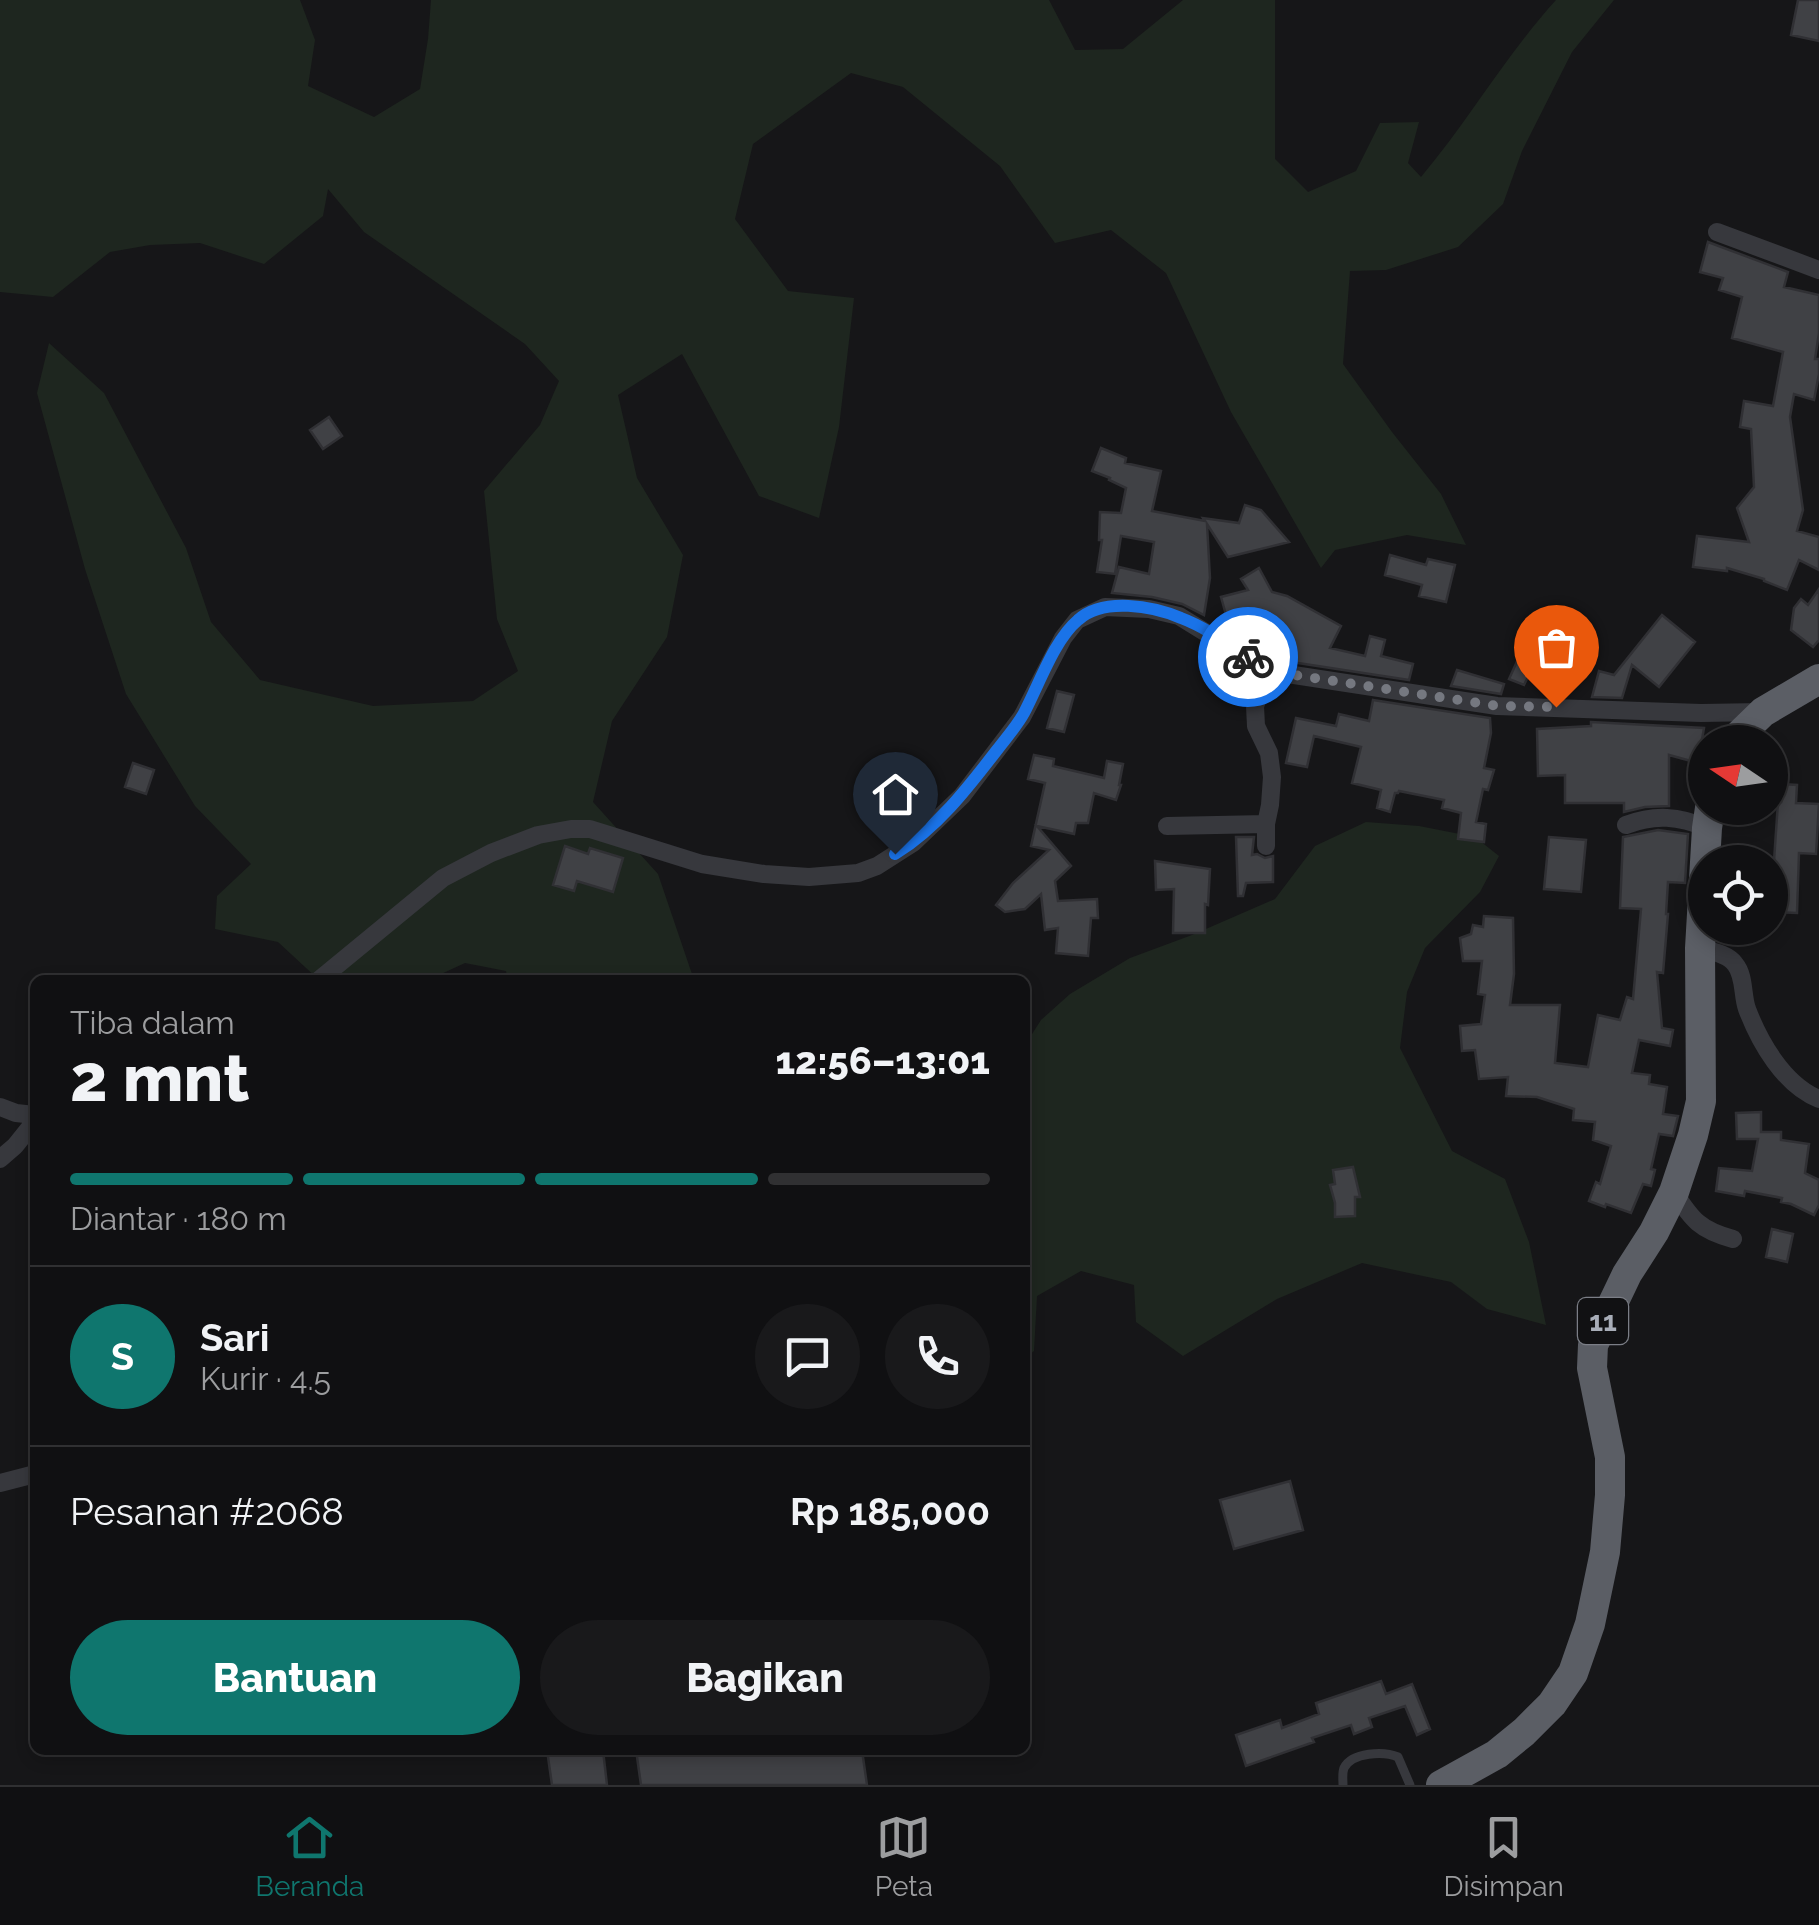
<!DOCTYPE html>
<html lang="id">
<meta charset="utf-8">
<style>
body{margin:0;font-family:Raleway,sans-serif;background:#19191b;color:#f1f3f6;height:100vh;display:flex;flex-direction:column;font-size:38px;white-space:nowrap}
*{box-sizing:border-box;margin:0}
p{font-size:32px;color:#9c9d9f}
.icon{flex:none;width:55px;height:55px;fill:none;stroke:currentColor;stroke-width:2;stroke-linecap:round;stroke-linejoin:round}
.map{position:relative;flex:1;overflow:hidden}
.panel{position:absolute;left:30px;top:975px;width:1000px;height:780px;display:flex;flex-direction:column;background:#101012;border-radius:15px;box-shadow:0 5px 15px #0003,0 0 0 2px #303032}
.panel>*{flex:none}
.needle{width:65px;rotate:283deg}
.controls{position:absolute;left:1688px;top:725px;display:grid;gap:20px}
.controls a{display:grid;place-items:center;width:100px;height:100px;border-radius:50%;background:#101012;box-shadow:0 5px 15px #0003,0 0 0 2px #303032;font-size:50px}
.pin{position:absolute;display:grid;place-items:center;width:85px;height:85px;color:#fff;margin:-102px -42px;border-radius:50% 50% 50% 0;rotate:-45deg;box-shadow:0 0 10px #0007}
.pin .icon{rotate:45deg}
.courier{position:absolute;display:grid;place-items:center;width:100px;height:100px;margin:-50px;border:8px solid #1a73e8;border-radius:50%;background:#fff;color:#222;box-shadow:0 2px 12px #0007}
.head em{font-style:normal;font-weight:800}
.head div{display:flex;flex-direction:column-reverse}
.head{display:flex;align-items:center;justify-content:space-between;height:170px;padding:0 40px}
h1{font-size:65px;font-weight:800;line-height:75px}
.bar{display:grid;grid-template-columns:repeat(4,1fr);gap:15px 10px;align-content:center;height:120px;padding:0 40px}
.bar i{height:12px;border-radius:8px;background:#303032}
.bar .active{background:#0f766e}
.bar p{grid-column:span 4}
.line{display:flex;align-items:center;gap:25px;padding:0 40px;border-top:2px solid #303032}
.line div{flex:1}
.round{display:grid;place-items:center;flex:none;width:105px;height:105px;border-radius:52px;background:#19191b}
.cta{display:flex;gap:20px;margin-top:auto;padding:20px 40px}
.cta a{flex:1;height:115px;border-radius:60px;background:#0f766e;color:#fff;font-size:40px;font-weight:800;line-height:115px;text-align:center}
.cta a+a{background:#19191b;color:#f1f3f6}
.dock{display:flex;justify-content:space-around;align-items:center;height:140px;border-top:2px solid #303032;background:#101012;font-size:28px;color:#9c9d9f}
.dock a{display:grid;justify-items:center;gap:5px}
.dock .active{color:#0f766e}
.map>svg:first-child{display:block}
.green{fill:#1e261f}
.building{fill:#404145;stroke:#303034;stroke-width:2.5}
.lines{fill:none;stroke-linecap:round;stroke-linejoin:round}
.service{stroke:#37383d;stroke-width:9}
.minor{stroke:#37383d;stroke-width:18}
.trunk{stroke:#5b5e65;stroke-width:30}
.done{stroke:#757880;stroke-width:10;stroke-dasharray:0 18}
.route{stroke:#1a73e8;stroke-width:12}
.labels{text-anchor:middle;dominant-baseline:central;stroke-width:8;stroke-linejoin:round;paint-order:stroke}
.shield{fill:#111113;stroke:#7b7e86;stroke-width:2.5}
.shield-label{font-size:28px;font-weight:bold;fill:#a8adb8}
</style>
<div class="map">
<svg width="1819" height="1785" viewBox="0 0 1819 1785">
<rect width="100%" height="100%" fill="#161618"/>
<path class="green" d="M0,0h300l15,40 -7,46 66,31 46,-28 8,-50 3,-39h618l26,50 48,-1 60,-49h92v159l33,33 48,-21 24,-48 39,-1 -11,41 13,14c48,-57 85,-122 135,-177h58l-42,52 -50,99 -19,53 -45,43 -72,23 -36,1 -7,93 49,68 49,62 25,51 -59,-10 -72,15 -14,18 -90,-156 -65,-139 -55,-43 -56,13 -55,-77 -97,-79 -52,-14 -98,71 -18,75 53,72 66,7 -15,129 -20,91 -60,-22 -77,-142 -64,41 19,83 46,77 -16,82 -55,84 -19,81 65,72 36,106h-186l-2,-9 -41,-8 -37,17h-109l-41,-38 -63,-13 2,-33 34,-32 -56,-58 -69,-112 -41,-125 -48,-176 12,-50 55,50 82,155 25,74 49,58 113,26 100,-5 45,-30 -21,-52 -13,-128 56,-66 19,-44 -34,-37 -161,-112 -36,-43 -5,27 -59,48 -64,-21 -50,2 -40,7 -57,45 -53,-5z
M1366,822l53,4 56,11 24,19 -19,36 -55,56 -18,44 -7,56 52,103 53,28 24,63 17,83 -59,-16 -36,-27 -89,-19 -85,36 -94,57 -47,-34 -2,-37 -53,-14 -44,25 -3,55 -9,7v-313l16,-25 29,-26 60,-36 62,-23 83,-36 40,-53z"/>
<path class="building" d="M1798,0h21v41l-28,-6z
M1708,242l80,30 -4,15 35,8v38l-4,26h4v15l-5,26 -20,-6 -4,23 13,93 -6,21 22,6v33l-20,-10 -12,30 -23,-9v-2l-37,-11v3l-34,-4 4,-31 52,6 -12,-34 17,-21 -3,-58 -11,-2 4,-26 29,5 10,-54 -51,-14 10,-41 -23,-7 4,-12 -23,-6z
M329,417l13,19 -19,13 -13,-19z
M1101,448l25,10 -1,5 36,8 -9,40 53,10 -2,-3 36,5 6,-18 16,5 28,32 -61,15 -21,-33 3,54 -6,37 -22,-11 -30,-7 -40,-4 7,-26 30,7 5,-32 -33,-6 -6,38 -18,-2 5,-32h-3l1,-28 21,1 5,-25 -17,-8 1,-2 -18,-7z
M1390,555l36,10 2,-6 27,6 -9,37 -27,-6 3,-11 -37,-10z
M1259,568l13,24 15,4 54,30 -11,22 35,8 5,-20 15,4 -4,16 32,8 -4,16 -137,-21 -16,-10 3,-23 -28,7 -10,-36 27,-7 -7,-11z
M1819,589v51l-6,7 -22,-17 3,-22 7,-9 7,6z
M1662,615l33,27 -36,45 -27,-22 -10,33 -30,-1 7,-26 15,4z
M1530,616l22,12 -28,57 -15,-6 15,-33 -7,-4z
M1457,670l47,14 -3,10 -50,-8z
M1057,691l17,4 -10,37 -17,-4z
M1373,700l117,18 1,15 -7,35 10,2 -6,20 -5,-1 -7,33 10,2 -2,18 -26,-3 3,-26 -19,-5 2,-8 -45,-9 -1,2h-3l-5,19 -13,-4 4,-18 -29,-7 9,-36 -47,-11 -7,31 -21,-4 10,-45 40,8 3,-12 30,7z
M1591,722l113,6 -6,35 -29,-8v51l-24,1 -21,5v-9h-59v-28l-27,1 -1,-47 54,-3z
M1034,755l20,4 -1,7 51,12 3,-17 16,3 -4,21h2l-5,15 -22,-7 -6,30h-12l-2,11 -37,-8 34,40 -16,15 3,20 39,-2 1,19h-7l-3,38 -32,-3 2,-25 -13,2 -4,-36 -16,15 -20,3 -9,-7 17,-22 36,-33 -18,-4 14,-63 -17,-4z
M133,763l21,7 -8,24 -21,-7z
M1782,784l15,1 -1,18 23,1 -3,50 -17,-1 -2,60 -27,-1v-52l4,1 4,-59h3z
M1658,830l30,4 -3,49 -17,-1 -2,32h2l-5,59 -6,-1 5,56 11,2 -3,16 -31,-6 -7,33 18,2 -1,9 18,3 -4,27 15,2 -5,20 -14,-2 -8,35 4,1 -4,16 -8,-2 -12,29 -25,-9 -1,3 -16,-6 7,-19 4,2 11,-38 -18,-6 2,-18 -22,-2 1,-11 -37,-12 -31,-1 2,-19 -29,2 -4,-29 -13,1 -2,-25 21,-2 4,-29 -7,-1 4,-33h-19l-3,-23 11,-4 2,-9 10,2 1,-11 29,2 1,56 -4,31h50l-5,58 33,4 10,-52 22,5 7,-23 6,2 8,-90 -21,-1 3,-71z
M1236,837h18l-2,18 5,-1 8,4 8,-2v26l-27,1 -3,13h-5z
M1549,837l37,3 -5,52 -37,-3z
M565,846l23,8 2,-6 33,10 -10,34 -36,-11 -3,10 -21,-6z
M1155,861l55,8 -2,36 -3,-1v29h-32l1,-44 -18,1z
M1761,1112v20h20v8l28,4 -4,29 14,7v25l-5,10 -23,-11 -10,-2 1,-4 -37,-7 -1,5 -28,-5 3,-23 33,3 6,-32h-21l-1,-26z
M1353,1167l7,30h-5v19l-20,1v-14l-5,-18 5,-1 -2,-14z
M1772,1229l21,5 -6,28 -21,-5z
M1290,1481l13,49 -69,19 -14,-49z
M1381,1681l5,13 26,-10 18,45 -13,6 -12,-29 -36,12 3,9 -18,7 -3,-9 -39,13 2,4 -68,24 -10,-31 44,-15 2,8 37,-14 -3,-11z
M547,1750h56l4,35h-55z
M636,1750h226l5,35h-226z"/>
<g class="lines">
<path class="service" d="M1343,1785c0,-5 -1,-12 1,-17 8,-16 40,-17 54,-11l12,28"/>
<path class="minor" d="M1717,232l102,38
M1626,825c29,-11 53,-9 81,3
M1167,826l99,-2
M1266,846v-22l4,-19 2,-28 -3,-24 -13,-27 -1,-20 13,-35
M1700,948c11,3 28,6 35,16 10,12 7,31 12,45 13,34 37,76 72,90
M319,980l124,-102 48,-25 47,-18 33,-6h19l112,35 62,10 45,3 49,-4 19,-7 36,-23 49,-47 60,-79 41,-79 14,-18 28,-13 44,2 30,7 89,55 229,35 204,7 62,-1
M0,1107l16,6 19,2
M0,1159l15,-13 20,-25
M1674,1192c18,28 26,38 59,47
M0,1483l35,-9"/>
<path class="trunk" d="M1732,742l31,-30 56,-33
M1441,1785l56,-31 27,-22 28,-28 21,-31 17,-49 15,-72 5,-57v-38l-18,-89 1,-23 34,-71 27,-42 20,-40 19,-57 8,-34 -1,-153 7,-120 3,-20"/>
</g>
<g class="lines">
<path class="done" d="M1248,657l20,14 230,35 58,1"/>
<path class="route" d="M895,854c42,-26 72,-65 102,-104 9,-12 20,-24 27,-37 15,-28 30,-73 54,-93 25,-23 75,-14 103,-2 24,9 46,25 67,39"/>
</g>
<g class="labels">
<rect class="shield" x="1578" y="1298" width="50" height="46" rx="8"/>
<g class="shield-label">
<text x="1603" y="1321">11</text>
</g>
</g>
</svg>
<div class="controls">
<a><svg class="needle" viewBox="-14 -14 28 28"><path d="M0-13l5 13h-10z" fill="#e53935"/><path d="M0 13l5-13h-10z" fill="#9c9d9f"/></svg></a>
<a><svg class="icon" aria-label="locate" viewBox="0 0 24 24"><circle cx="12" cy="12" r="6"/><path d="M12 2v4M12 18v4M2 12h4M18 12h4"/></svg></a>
</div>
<div class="pin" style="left:1556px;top:707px;background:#ea580c"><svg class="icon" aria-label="bag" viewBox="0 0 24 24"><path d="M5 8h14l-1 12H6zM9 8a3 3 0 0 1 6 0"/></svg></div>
<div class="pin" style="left:895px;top:854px;background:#1f2937"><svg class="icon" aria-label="home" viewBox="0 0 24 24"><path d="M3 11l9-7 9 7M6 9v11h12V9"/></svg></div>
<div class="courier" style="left:1248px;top:657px"><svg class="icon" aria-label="bike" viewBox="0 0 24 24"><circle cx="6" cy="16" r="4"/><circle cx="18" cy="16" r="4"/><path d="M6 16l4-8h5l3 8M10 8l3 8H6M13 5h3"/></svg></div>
<section class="panel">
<div class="head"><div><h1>2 mnt</h1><p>Tiba dalam</p></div><em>12:56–13:01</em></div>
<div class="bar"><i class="active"></i><i class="active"></i><i class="active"></i><i></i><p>Diantar · 180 m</p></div>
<div class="line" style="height:180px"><b class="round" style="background:#0f766e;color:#fff">S</b><div><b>Sari</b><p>Kurir · 4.5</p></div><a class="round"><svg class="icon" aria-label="chat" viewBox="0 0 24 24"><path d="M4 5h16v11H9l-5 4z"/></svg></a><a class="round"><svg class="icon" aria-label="phone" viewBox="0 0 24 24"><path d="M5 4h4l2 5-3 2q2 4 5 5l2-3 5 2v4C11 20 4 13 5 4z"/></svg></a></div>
<div class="line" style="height:130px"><div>Pesanan #2068</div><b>Rp 185,000</b></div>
<div class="cta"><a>Bantuan</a><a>Bagikan</a></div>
</section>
</div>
<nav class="dock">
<a class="active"><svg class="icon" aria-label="home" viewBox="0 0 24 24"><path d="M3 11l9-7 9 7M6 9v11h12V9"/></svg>Beranda</a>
<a><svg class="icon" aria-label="map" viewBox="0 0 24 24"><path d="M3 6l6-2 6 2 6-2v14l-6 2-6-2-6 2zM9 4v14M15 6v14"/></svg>Peta</a>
<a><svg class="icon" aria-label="saved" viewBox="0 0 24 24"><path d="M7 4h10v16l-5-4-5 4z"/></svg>Disimpan</a>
</nav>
